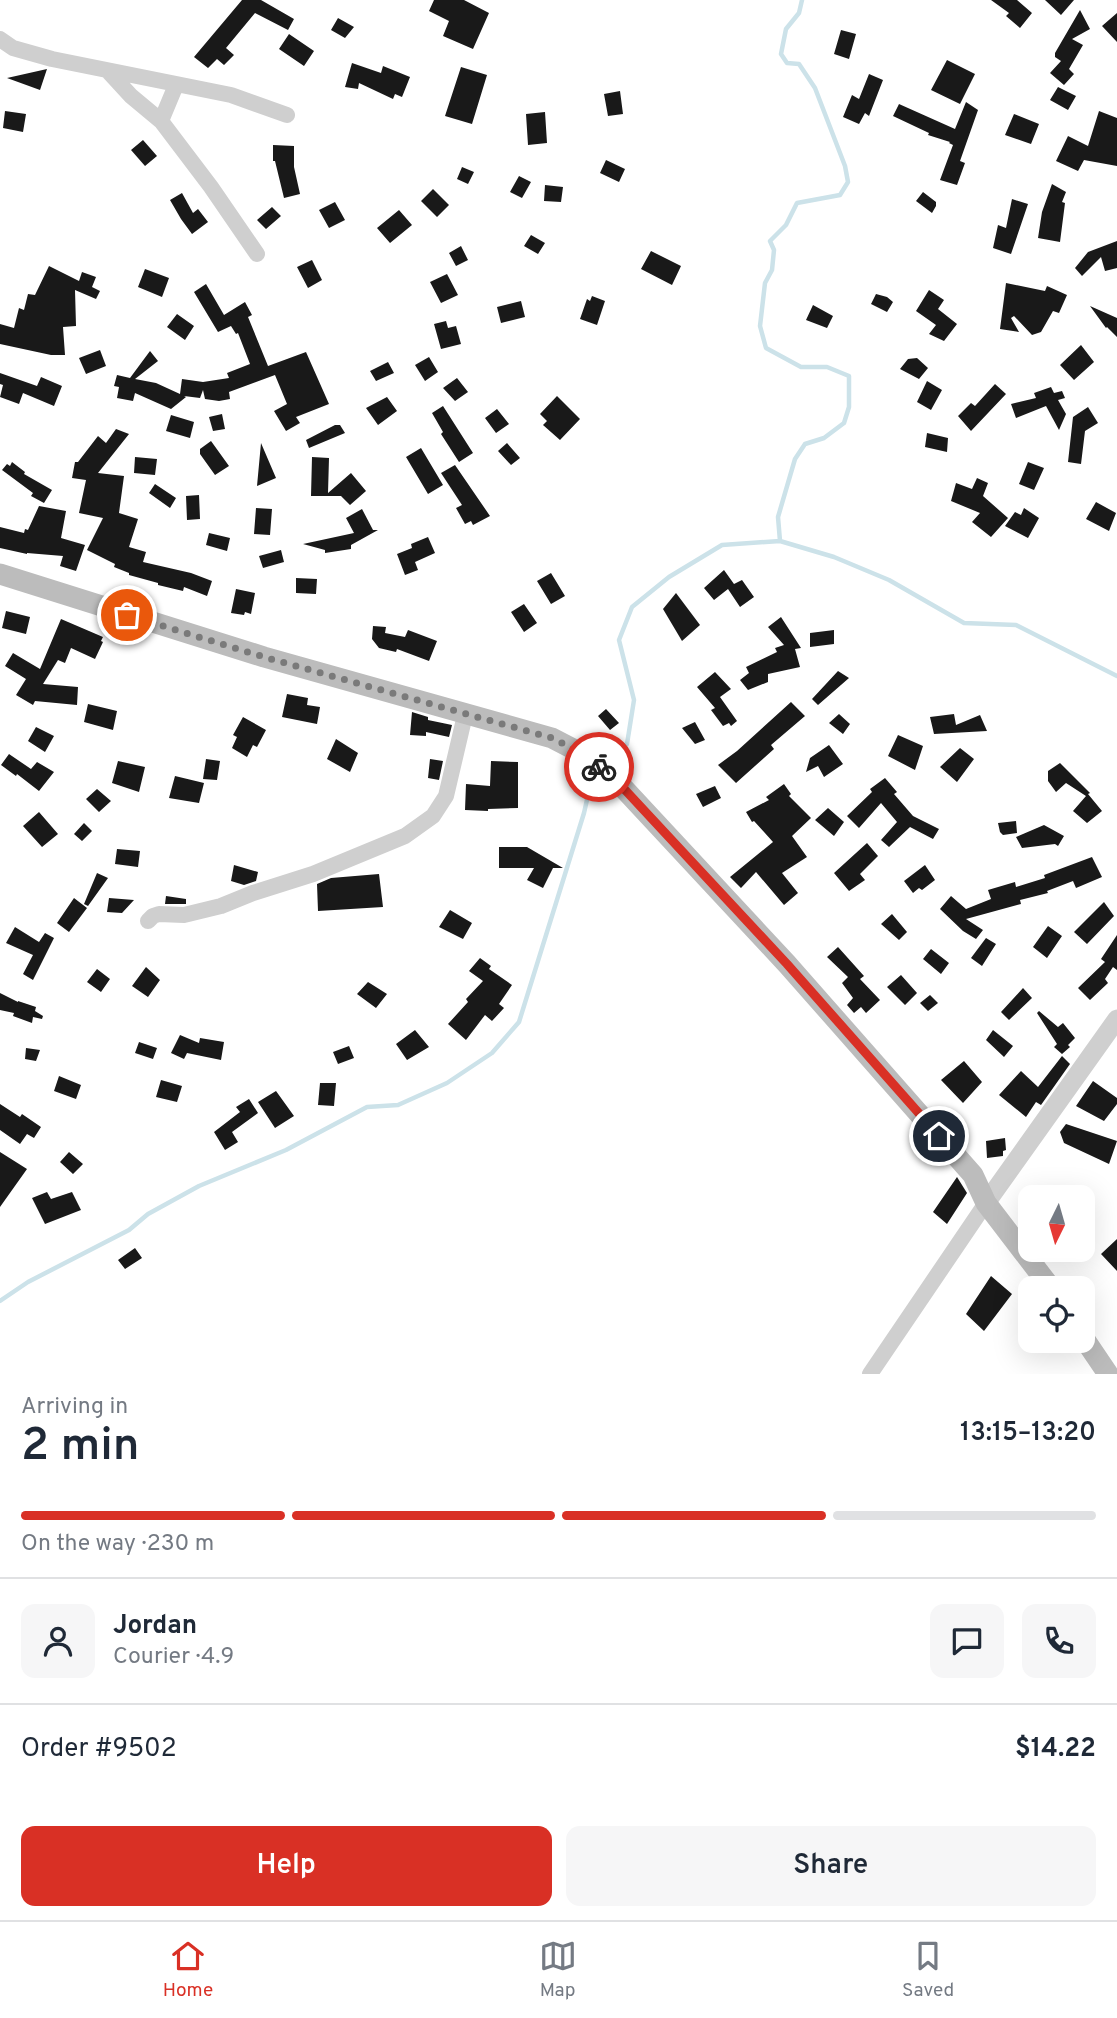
<!DOCTYPE html>
<meta charset="utf-8">
<style>
body{margin:0;font-family:Overpass,sans-serif;background:#f6f6f7;color:#1f2937;height:100vh;display:flex;flex-direction:column;font-size:26px;white-space:nowrap}
*{box-sizing:border-box;margin:0}
p{font-size:23px;color:#747a83}
.icon{flex:none;width:38px;height:38px;fill:none;stroke:currentColor;stroke-width:2;stroke-linecap:round;stroke-linejoin:round}
.map{position:relative;height:1374px;overflow:hidden}
.side{display:flex;flex-direction:column;background:#fff;flex:1}
.side>*{flex:none}
.needle{width:46px;rotate:185deg}
.tools{position:absolute;left:1018px;top:1185px;display:grid;gap:14px}
.tools a{display:grid;place-items:center;width:77px;height:77px;border-radius:14px;background:#fff;box-shadow:0 7px 28px #0002;font-size:35px}
.pin{position:absolute;display:grid;place-items:center;width:60px;height:60px;color:#fff;margin:-30px;border:4px solid #fff;border-radius:50%;box-shadow:0 2px 7px #0007}
.courier{position:absolute;display:grid;place-items:center;width:70px;height:70px;margin:-35px;border:5px solid #d93025;border-radius:50%;background:#fff;color:#222;box-shadow:0 2px 9px #0007}
.overview em{font-style:normal;font-weight:600}
.overview div{display:flex;flex-direction:column-reverse}
.overview{display:flex;align-items:center;justify-content:space-between;height:119px;padding:0 21px}
h1{font-size:46px;font-weight:600;line-height:52px}
.bar{display:grid;grid-template-columns:repeat(4,1fr);gap:10px 7px;align-content:center;height:84px;padding:0 21px}
.bar i{height:9px;border-radius:5px;background:#e0e1e3}
.bar .current{background:#d93025}
.bar p{grid-column:span 4}
.line{display:flex;align-items:center;gap:18px;padding:0 21px;border-top:2px solid #e0e1e3}
.line div{flex:1}
.round{display:grid;place-items:center;flex:none;width:74px;height:74px;border-radius:14px;background:#f6f6f7}
.action{display:flex;gap:14px;margin-top:auto;padding:14px 21px}
.action a{flex:1;height:80px;border-radius:14px;background:#d93025;color:#fff;font-size:28px;font-weight:600;line-height:80px;text-align:center}
.action a+a{background:#f6f6f7;color:#1f2937}
.dock{display:flex;justify-content:space-around;align-items:center;height:98px;border-top:2px solid #e0e1e3;background:#fff;font-size:19px;color:#747a83}
.dock a{display:grid;justify-items:center;gap:4px}
.dock .current{color:#d93025}
.map>svg:first-child{display:block}
.lines{fill:none;stroke-linecap:round;stroke-linejoin:round}
.stream{stroke:#cce2e9;stroke-width:4.5}
.building{fill:#191919}
.minor{stroke:#cfcfcf;stroke-width:16}
.tertiary{stroke:#cfcfcf;stroke-width:19}
.secondary{stroke:#bcbcbc;stroke-width:21}
.done{stroke:#7a7a7a;stroke-width:7;stroke-dasharray:0 12.6}
.route{stroke:#d93025;stroke-width:9}
</style>
<div class="map">
<svg width="1117" height="1374" viewBox="0 0 1117 1374">
<rect width="100%" height="100%" fill="#fff"/>
<g class="lines">
<path class="stream" d="M802,0l-3,13 -13,16 -5,25 6,9 12,1 16,24 30,78 3,16 -8,13 -43,8 -11,22 -16,16 4,9 -2,20 -7,13 -5,43 6,22 35,19h26l22,9v31l-5,16 -20,15 -19,6 -10,15 -17,58 2,24 54,16 55,23 75,43 52,2 101,51
M603,758l24,-14 7,-44 -15,-60 13,-33 37,-30 53,-32 58,-4
M0,1301l28,-19 101,-52 19,-16 51,-28 87,-36 81,-43 31,-2 49,-22 45,-30 27,-31 65,-209 9,-40"/>
</g>
<path class="building" d="M242,0h19l33,19 -6,11 -33,-17 -29,35 8,7 -10,10 -7,-6 -9,9 -14,-11z
M434,0h30l25,13 -16,36 -30,-13 6,-15 -20,-10z
M991,0h26l15,13 -12,15 -14,-12 3,-3z
M1045,0h29l-13,15z
M1080,10l10,19 -18,10 11,6 -14,24 5,5 -10,11 -14,-12 11,-12 -6,-4v-4z
M1117,13v29l-15,-16z
M338,18l16,9 -9,11 -14,-8z
M841,30l15,4 -7,25 -15,-5z
M289,34l25,17 -10,15 -25,-17z
M947,60l28,14 -15,30 -29,-14z
M352,63l29,10 2,-7 27,11 -8,20 -7,-3 -2,5 -34,-16 -1,6 -13,-2z
M461,67l26,8 -15,49 -27,-8z
M47,69l-7,21 -33,-12z
M869,74l14,6 -14,36 -4,-3 -6,11 -16,-7 9,-22 7,4z
M1058,87l18,9 -8,14 -18,-10z
M620,91l3,23 -15,2 -4,-22z
M966,102l12,8 -18,51 5,2 -8,22 -17,-5 13,-35 -4,-2 1,-1 -22,-7 1,-2 -36,-17 6,-12 56,25z
M5,111l21,3 -3,18 -20,-4z
M1099,111l18,7v48l-33,-6 -6,11 -22,-10 12,-25 20,10z
M545,112l2,31 -19,2 -2,-31z
M1014,114l25,10 -8,20 -26,-9z
M143,140l14,16 -12,10 -14,-16z
M273,145l21,1v21l6,27 -16,4 -9,-37h-2z
M606,160l19,9 -6,13 -19,-9z
M462,167l12,5 -6,12 -11,-5z
M519,176l12,6 -9,16 -12,-6z
M1052,184l14,8 -4,10 3,1 -5,39 -22,-4 4,-26z
M545,185l18,2 -2,15 -17,-1z
M433,189l16,16 -12,12 -16,-16z
M923,192l13,10v4l-4,7 -16,-12z
M182,193l11,20 5,-4 10,13 -16,12 -11,-15 -11,-19z
M1012,199l16,5 -17,50 -18,-6 5,-23 8,3z
M335,202l10,18 -16,8 -10,-18z
M272,207l9,9 -15,13 -9,-9z
M399,210l13,15 -22,18 -13,-15z
M531,235l14,8 -7,11 -14,-8z
M1117,241v27l-12,3 -4,-14 -19,19 -7,-8 13,-16z
M461,246l7,14 -12,6 -7,-13z
M651,251l30,15 -9,19 -31,-16z
M312,260l10,20 -14,8 -11,-21z
M49,266l30,15 3,-9 14,5 -4,10 8,4 -4,8 -21,-9 1,36 -13,1 2,28h-14l-51,-11v-20l14,4 5,-20 5,2 4,-16 7,1z
M145,269l24,9 -7,19 -24,-10z
M447,274l11,21 -17,8 -11,-21z
M1006,283l39,8 2,-5 20,9 -8,18 -6,-2 -12,21 -9,3 -18,-19 -3,2 8,14 -19,-3z
M206,284l18,31 21,-13 7,13 -4,2 20,49 38,-14 23,52 -33,13 4,6 -14,8 -12,-20 13,-7 -12,-29 -46,17 1,7 -11,2 -14,-2 -2,-9 -3,8 -16,-2 2,1 -15,12 -36,-16 -2,8 -16,-3 2,-11 -5,-1 3,-11 13,3 20,-27 8,10 -23,18 21,4 24,11 2,-15 21,3 26,-4 -2,-5 23,-9 -12,-31 -2,1 -5,-8 -13,6 -24,-40z
M929,290l15,10 -6,9 19,15 -13,17 -15,-7 7,-9 -20,-14z
M876,294l11,3 6,5 -6,10 -16,-8z
M592,296l13,5 -8,24 -17,-6 7,-20 3,2z
M521,301l4,16 -24,6 -4,-16z
M813,305l20,11 -6,12 -21,-8z
M1090,306l27,12v19l-10,-10 -1,1z
M177,314l17,12 -9,14 -18,-13z
M446,321l2,7 8,-2 5,18 -20,5 -7,-25z
M1081,345l13,17 -20,18 -14,-15z
M100,350l6,16 -20,8 -7,-16z
M429,357l9,15 -13,9 -10,-16z
M917,358l11,10 -9,11 -19,-10 8,-10z
M388,362l6,11 -18,8 -6,-10z
M0,373l37,13 4,-9 21,9 -8,20 -31,-13 -4,11 -19,-7 3,-12 -3,-1z
M457,378l11,14 -13,9 -12,-13z
M927,381l15,9 -11,20 -14,-8z
M995,384l11,10 -35,37 -13,-15 13,-13 4,3z
M1051,387l3,6 8,-2 3,7 -7,2 8,14 -7,16 -13,-24 -30,12 -5,-14 25,-6 -2,-5z
M557,396l23,23 -20,21 -17,-15 4,-4 -7,-7z
M387,397l10,14 -19,14 -12,-17z
M443,406l30,47 -14,9 -18,-28 2,-2 -11,-19z
M1088,407l10,16 -13,8 -4,33 -13,-2 5,-45z
M497,409l12,15 -13,9 -11,-15z
M222,414l3,15 -12,2 -4,-14z
M171,415l23,7 -4,16 -24,-7z
M335,425h5l5,8 -36,15 -3,-8z
M116,429l13,5 -31,39 26,3 -5,37 19,6 -9,28 17,5 -3,10 48,11 21,8 -5,15 -23,-9 -1,4 -25,-6v-2l-29,-8v-2l-15,-6 1,-3 -28,-14 16,-32 -24,-5 7,-33 -14,-2 3,-16h3l20,-26 8,7z
M927,433l21,5 -1,14 -22,-5z
M211,441l18,25 -14,9 -15,-21v-5z
M261,443l15,35 -19,8z
M507,443l13,15 -9,7 -13,-14z
M421,448l22,37 -15,9 -22,-37z
M135,457l22,2 -2,16 -21,-2z
M312,457l17,1 -1,35 23,-20 15,18 -16,14 -9,-9h-30z
M12,462l13,10 -1,2 28,16 -8,13 -13,-7 2,-3 -31,-23 5,-6 3,2z
M1028,462l16,6 -10,22 -15,-6z
M455,465l35,51 -17,9 -2,-4 -6,3 -9,-16 6,-3 -21,-32z
M977,478l11,5 -5,13 25,22 -17,19 -19,-15 8,-9 -29,-12 5,-18 16,6z
M155,484l21,14 -6,10 -21,-15z
M199,495l1,24 -13,1 -1,-24z
M1096,502l20,11 -7,18 -23,-12z
M39,506l27,5 -5,27 24,7 -9,26 -16,-5 3,-10 -36,-3v1l-27,-6v-21l24,6 1,-4 3,1z
M256,508l16,1 -2,26 -16,-1z
M1024,508l15,10 -11,20 -23,-12 10,-14 6,3z
M362,509l11,21h5l-27,15v4l-26,4v-3l-22,-6 51,-11 -8,-15z
M209,533l21,5 -3,13 -21,-6z
M428,537l7,16 -20,9 3,8 -13,5 -8,-21 15,-6 -1,-4z
M281,550l3,12 -21,6 -4,-12z
M724,570l10,14 8,-4 12,17 -14,10 -12,-18 -14,11 -10,-12z
M551,573l14,23 -14,8 -14,-23z
M296,578l21,1 -1,15 -20,-1z
M236,589l19,4 -4,21 -6,-2 -1,3 -13,-2z
M676,593l24,32 -18,16 -19,-32z
M524,604l13,19 -13,9 -13,-20z
M6,611l24,6 -4,17 -24,-6z
M781,617l20,31 -6,1 5,18 -32,7v8l-20,8 -8,-10 9,-7 -3,-6 31,-15 -2,-4 9,-3 -16,-18z
M61,619l42,18 -2,4 2,1 -8,17 -24,-11 -6,15 -7,-3 -15,24 35,3 -1,18 -42,-4 -2,4 -17,-10 10,-16 -21,-13 8,-13 27,16z
M373,626l13,1 -1,6 20,4 3,-7 29,11 -8,20 -32,-12 -1,3 -17,-4 -7,-9z
M834,630v14l-24,3v-14z
M838,671l11,7 -31,27 -6,-6z
M715,672l16,17 -11,8 17,24 -6,5 -2,-3 -6,3 -12,-16 4,-2 -18,-21z
M287,694l21,4 -1,7 13,2 -3,17 -35,-7z
M791,702l14,14 -34,29 3,4 -38,34 -18,-18 19,-14z
M88,704l29,7 -4,19 -29,-8z
M606,709l13,14 -9,7 -12,-14z
M412,712l16,5v3l24,5 -3,12 -23,-5v4l-16,-1z
M839,714l11,10 -7,10 -14,-11z
M954,714l2,11 24,-10 7,16 -53,3 -4,-17z
M243,717l23,13 -9,17 -4,-2 -6,12 -15,-9 5,-11 -4,-2z
M695,722l10,18 -10,4 -13,-16z
M36,727l18,9 -9,16 -17,-11z
M898,735l25,11 -8,24 -27,-14z
M336,739l22,14 -8,19 -23,-13z
M829,745l14,19 -19,13 -6,-11 -12,6 4,-14z
M960,748l14,11 -17,23 -17,-15z
M9,754l22,15 6,-7 17,10 -15,19 -22,-17 -1,2 -15,-11z
M206,759l14,2 -3,19 -14,-1z
M430,759l13,2 -4,19 -11,-2z
M118,761l27,6 -6,25 -27,-9z
M491,761l27,1v46l-30,1v2l-23,-1 1,-26 24,2z
M1060,763l30,30 -2,1 14,17 -15,12 -14,-12 13,-15 -20,-13 -10,9 -8,-11v-10z
M175,776l29,7 -5,20 -30,-5z
M885,778l12,14 -3,2 19,22 26,13 -6,10 -23,-12 -21,20 -8,-7 16,-18 -16,-19 -22,25 -12,-12 25,-24 -2,-3z
M784,784l7,10 -2,2 22,22 -19,18 15,21 -25,16 16,20 -14,12 -28,-33 -15,16 -11,-11 43,-35 -19,-21 -2,1 -6,-10 23,-12 -3,-3z
M715,786l6,12 -18,9 -7,-13z
M97,789l14,12 -12,11 -13,-13z
M828,808l16,14 -10,14 -19,-16z
M39,812l19,22 -16,13 -19,-21z
M1016,821l1,12 -14,2 -3,-3 -2,-9z
M84,823l8,8 -10,10 -8,-7z
M1044,825l20,11 -6,10 -3,-2 -33,4 -6,-11z
M867,843l11,13 -18,18 5,6 -16,11 -15,-18z
M499,847h28l36,21h-10l-10,20 -16,-8 7,-12h-35z
M117,849l23,2 -2,16 -23,-3z
M1092,857l10,20 -26,11 -3,-7 -26,10 1,2 -28,7 1,4 -55,15 17,11 -7,9 -13,-8 -23,-22 11,-13 15,13 25,-10 -3,-9 27,-8 1,5 29,-9 -1,-3z
M234,865l24,7 -2,9 -12,4 -13,-4z
M925,865l10,15 -13,10 -3,-2 -6,5 -9,-12z
M97,873l11,5 -20,28 -4,-2z
M379,874l4,33 -65,4 -1,-27 14,-6z
M166,896l20,3v5h-21z
M74,898l13,10 -18,24 -12,-9z
M109,898l25,2 -12,13 -15,-1z
M1104,902l10,14 -27,28 -13,-12z
M450,910l22,13 -9,16 -24,-12z
M892,914l15,18 -8,8 -18,-16z
M1048,926l14,10 -15,22 -14,-11z
M15,927l24,15 6,-9 9,5 -21,42 -10,-6 10,-19 -27,-12z
M1117,935v35l-4,-3 -8,12 3,4 -18,17 -12,-12 27,-26 -4,-3z
M986,938l10,6 -14,22 -11,-8z
M838,947l26,29 -4,3 20,21 -14,13 -5,-6 -7,6 -7,-8 6,-7 -11,-15 6,-6 -21,-20z
M931,949l18,14 -8,11 -18,-15z
M480,958l11,8 -2,3 23,16 -13,19 5,4 -12,13 -7,-6 -19,25 -18,-16 20,-22 -2,-3 17,-18 -14,-10z
M146,967l14,13 -12,17 -16,-11z
M97,969l13,10 -9,13 -14,-10z
M901,975l16,18 -12,12 -18,-18z
M368,982l19,12 -11,14 -19,-14z
M1023,988l9,10 -23,22 -8,-8z
M0,993l18,9v-1l18,6 -1,4 8,5 -1,3 -9,-2 -1,6 -19,-7 1,-3 -14,-3z
M930,995l8,8 -10,8 -8,-8z
M1039,1011l19,16 5,-4 12,15 -7,7 2,2 -8,7 -8,-7 3,-3 -20,-31z
M415,1030l14,17 -22,13 -11,-16z
M993,1030l20,16 -9,11 -18,-17z
M180,1035l19,8 1,-5 24,4 -3,18 -34,-7 -3,6 -13,-6z
M139,1042l18,6 -4,11 -18,-6z
M349,1046l5,12 -16,6 -5,-12z
M26,1048l14,2 -4,11 -11,-2z
M1062,1056l8,8 -29,41 -5,-3 -10,15 -27,-22 22,-24 17,16z
M964,1061l18,21 -19,21 -22,-23z
M59,1076l22,9 -5,14 -22,-8z
M161,1080l21,6 -5,16 -21,-5z
M1093,1081l24,17v6l-13,17 -28,-15z
M320,1083h16l-2,23 -16,-1z
M276,1091l18,25 -19,12 -17,-26z
M249,1099l9,14 -26,19 6,10 -13,8 -11,-18 26,-20 -4,-5z
M0,1104l20,13 2,-3 19,13 -7,11 -7,-4 -7,10 -20,-14z
M1066,1124l51,17 -8,23 -45,-21 -4,-11z
M1005,1138l1,12 -3,1v5l-16,2 -1,-17z
M0,1152l27,17 -27,38z
M69,1152l14,12 -10,10 -13,-12z
M957,1177l10,16 -20,31 -14,-12z
M47,1192l4,7 21,-7 9,18 -36,14 -13,-26z
M1117,1239v32l-16,-17z
M135,1248l7,10 -17,11 -7,-9z
M991,1276l21,18 -28,37 -18,-17z"/>
<g class="lines">
<path class="minor" d="M0,39l13,9 39,11 179,36 56,20
M108,71l23,25 30,25 50,66 46,67
M161,121l15,-36
M148,921l5,-5 6,-2 25,1 37,-9 32,-13 60,-19 92,-38 28,-20 13,-20 19,-81
M870,1374l116,-171"/>
<path class="tertiary" d="M986,1203l131,-184"/>
<path class="secondary" d="M0,574l264,83 288,81 27,14 35,26 173,186 186,211 13,28 65,85
M1083,1337l25,37"/>
</g>
<g class="lines">
<path class="done" d="M127,615l137,42 288,81 27,14 20,15"/>
<path class="route" d="M599,767l15,11 173,186 152,172"/>
</g>
</svg>
<div class="tools">
<a><svg class="needle" viewBox="-14 -14 28 28"><path d="M0-13l5 13h-10z" fill="#e53935"/><path d="M0 13l5-13h-10z" fill="#747a83"/></svg></a>
<a><svg class="icon" aria-label="locate" viewBox="0 0 24 24"><circle cx="12" cy="12" r="6"/><path d="M12 2v4M12 18v4M2 12h4M18 12h4"/></svg></a>
</div>
<div class="pin" style="left:127px;top:615px;background:#ea580c"><svg class="icon" aria-label="bag" viewBox="0 0 24 24"><path d="M5 8h14l-1 12H6zM9 8a3 3 0 0 1 6 0"/></svg></div>
<div class="pin" style="left:939px;top:1136px;background:#1f2937"><svg class="icon" aria-label="home" viewBox="0 0 24 24"><path d="M3 11l9-7 9 7M6 9v11h12V9"/></svg></div>
<div class="courier" style="left:599px;top:767px"><svg class="icon" aria-label="bike" viewBox="0 0 24 24"><circle cx="6" cy="16" r="4"/><circle cx="18" cy="16" r="4"/><path d="M6 16l4-8h5l3 8M10 8l3 8H6M13 5h3"/></svg></div>
</div>
<section class="side">
<div class="overview"><div><h1>2 min</h1><p>Arriving in</p></div><em>13:15–13:20</em></div>
<div class="bar"><i class="current"></i><i class="current"></i><i class="current"></i><i></i><p>On the way · 230 m</p></div>
<div class="line" style="height:126px"><a class="round"><svg class="icon" aria-label="person" viewBox="0 0 24 24"><circle cx="12" cy="8" r="4"/><path d="M4 21q1-7 8-7t8 7"/></svg></a><div><b>Jordan</b><p>Courier · 4.9</p></div><a class="round"><svg class="icon" aria-label="chat" viewBox="0 0 24 24"><path d="M4 5h16v11H9l-5 4z"/></svg></a><a class="round"><svg class="icon" aria-label="phone" viewBox="0 0 24 24"><path d="M5 4h4l2 5-3 2q2 4 5 5l2-3 5 2v4C11 20 4 13 5 4z"/></svg></a></div>
<div class="line" style="height:91px"><div>Order #9502</div><b>$14.22</b></div>
<div class="action"><a>Help</a><a>Share</a></div>
</section>
<nav class="dock">
<a class="current"><svg class="icon" aria-label="home" viewBox="0 0 24 24"><path d="M3 11l9-7 9 7M6 9v11h12V9"/></svg>Home</a>
<a><svg class="icon" aria-label="map" viewBox="0 0 24 24"><path d="M3 6l6-2 6 2 6-2v14l-6 2-6-2-6 2zM9 4v14M15 6v14"/></svg>Map</a>
<a><svg class="icon" aria-label="saved" viewBox="0 0 24 24"><path d="M7 4h10v16l-5-4-5 4z"/></svg>Saved</a>
</nav>
